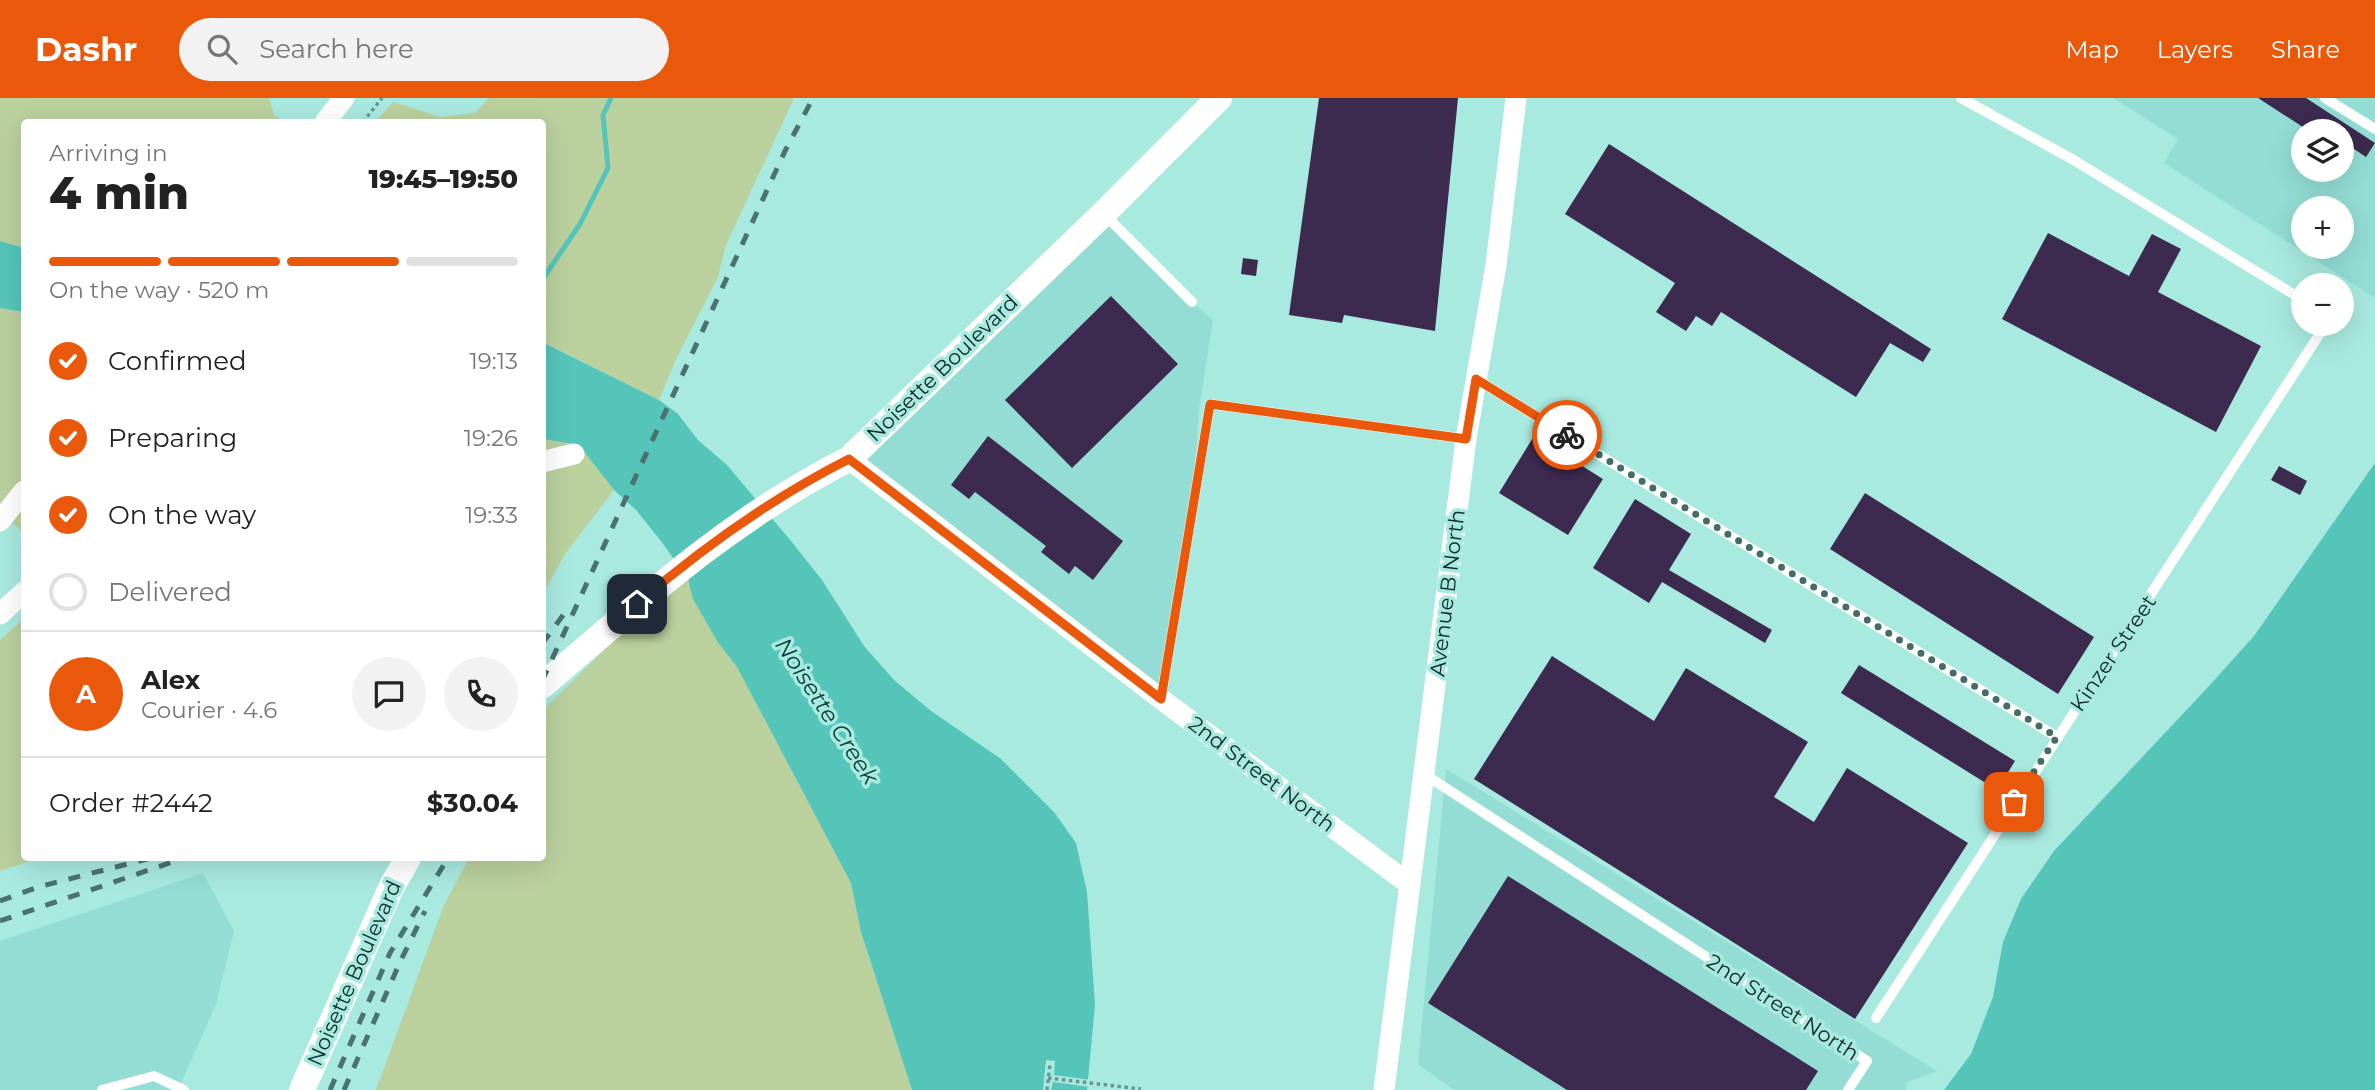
<!DOCTYPE html>
<meta charset="utf-8">
<style>
body{margin:0;font-family:Montserrat,sans-serif;background:#f2f2f2;color:#222;height:100vh;display:flex;flex-direction:column;font-size:26px;white-space:nowrap}
*{box-sizing:border-box;margin:0}
p{font-size:23px;color:#767676}
.icon{flex:none;width:38px;height:38px;fill:none;stroke:currentColor;stroke-width:2;stroke-linecap:round;stroke-linejoin:round}
.map{position:relative;flex:1;overflow:hidden}
.panel{position:absolute;left:21px;top:21px;width:525px;height:742px;display:flex;flex-direction:column;background:#fff;border-radius:7px;box-shadow:0 7px 28px #0002}
.panel>*{flex:none}
.tools{position:absolute;left:2291px;top:21px;display:grid;gap:14px}
.tools a{display:grid;place-items:center;width:63px;height:63px;border-radius:50%;background:#fff;box-shadow:0 7px 28px #0002;font-size:35px}
.pin{position:absolute;display:grid;place-items:center;width:60px;height:60px;color:#fff;margin:-30px;border-radius:14px;box-shadow:0 4px 10px #0006}
.courier{position:absolute;display:grid;place-items:center;width:70px;height:70px;margin:-35px;border:5px solid #ea580c;border-radius:50%;background:#fff;color:#222;box-shadow:0 2px 9px #0007}
.headline em{font-style:normal;font-weight:800}
.headline div{display:flex;flex-direction:column-reverse}
.headline{display:flex;align-items:center;justify-content:space-between;height:119px;padding:0 28px}
h1{font-size:46px;font-weight:800;line-height:52px}
.bar{display:grid;grid-template-columns:repeat(4,1fr);gap:10px 7px;align-content:center;height:84px;padding:0 28px}
.bar i{height:9px;border-radius:5px;background:#e0e0e0}
.bar .selected{background:#ea580c}
.bar p{grid-column:span 4}
.line{display:flex;align-items:center;gap:18px;padding:0 28px;border-top:2px solid #e0e0e0}
.line div{flex:1}
.round{display:grid;place-items:center;flex:none;width:74px;height:74px;border-radius:37px;background:#f2f2f2}
ol{padding:0 28px;list-style:none}
li{display:flex;align-items:center;gap:21px;height:77px}
li p{margin-inline-start:auto}
li .icon{padding:7px;border-radius:50%;background:#ea580c;color:#fff;stroke-width:4}
li:last-child{color:#767676}
li i{width:38px;height:38px;border:4px solid #e0e0e0;border-radius:50%}
header{display:flex;align-items:center;gap:42px;box-sizing:border-box;height:98px;padding:0 35px;background:#ea580c;color:#fff}
header strong{font-size:33px}
nav{display:flex;gap:38px;margin-inline-start:auto;font-size:24px}
.search{width:490px;height:63px;background:#f2f2f2;display:flex;align-items:center;gap:18px;box-sizing:border-box;padding:0 24px;border-radius:38px;color:#767676;font-size:26px}
.map>svg:first-child{display:block}
.built{fill:#93ddd4;fill-rule:evenodd}
.green{fill:#bad09d}
.water{fill:#55c5b9}
.pier{fill:#a8e9e0}
.lines{fill:none;stroke-linecap:round;stroke-linejoin:round}
.stream{stroke:#55c5b9;stroke-width:5}
.building{fill:#3d2a4f}
.path{stroke:#669690;stroke-width:3.5;stroke-dasharray:3.5 3.5;stroke-linecap:butt}
.service{stroke:#fff;stroke-width:10}
.minor{stroke:#fff;stroke-width:21}
.tertiary{stroke:#fff;stroke-width:26}
.rail{stroke:#4a726e;stroke-width:5;stroke-dasharray:12 12;stroke-linecap:butt}
.done{stroke:#456c68;stroke-width:7;stroke-dasharray:0 12.6}
.route{stroke:#ea580c;stroke-width:9}
.labels{text-anchor:middle;dominant-baseline:central;stroke-width:7;stroke-linejoin:round;paint-order:stroke}
.street-label{font-size:21px;fill:#0f2927;stroke:#a8e9e0}
.water-label{font-size:23px;font-style:italic;fill:#073d38;stroke:#a8e9e0}
</style>
<header>
<strong>Dashr</strong>
<div class="search"><svg class="icon" aria-label="search" viewBox="0 0 24 24"><circle cx="10" cy="10" r="6"/><path d="M15 15l6 6"/></svg>Search here</div>
<nav><a>Map</a><a>Layers</a><a>Share</a></nav>
</header>
<div class="map">
<svg width="2375" height="992" viewBox="0 0 2375 992">
<rect width="100%" height="100%" fill="#a8e9e0"/>
<path class="built" d="M2113,0h262v200l-211,-135 14,-24zM2303,33h39v39h-39zM2303,110h39v39h-39z
M1104,115l88,89 21,18 -14,90 -9,126 -29,163 -312,-240z
M1446,671l491,302 -30,11 -1,8h-452l-36,-26z
M203,775l31,58 -18,73 -38,86h-178v-149z"/>
<path class="green" d="M0,0h269l5,17 11,7h-261v126l-24,-7z
M489,0h305l-68,147 -8,32 -41,80 -18,43 -116,-58 -1,-220h-167l18,-20 48,15 34,-4z
M0,210l24,4v222l-24,-24z
M543,341l36,6 35,45 -49,64 -22,40z
M688,481c9,33 28,61 49,88l114,216 10,49 51,158h-536l68,-185 25,-47h73v-142l5,-10 94,-92z
M24,520v240h16l-40,13v-231z"/>
<path class="water" d="M0,143l24,7v64l-24,-4z
M542,244l117,58 19,14 20,26 29,25 64,76 31,39 42,66 30,34 37,31 70,48 53,53 22,31 11,49 8,113 -8,85h-175l-51,-158 -10,-49 -114,-216 -20,-26 -24,-42 -5,-20 -27,-38 -25,-31 -22,-20 -35,-45 -36,-6z
M2375,365v627h-431l27,-36 22,-57 10,-55 18,-43 33,-48 155,-165 45,-50z"/>
<path class="pier" d="M1046,962l9,1 -1,14 37,5 -1,7 -37,-5 -2,8h-8z"/>
<g class="lines">
<path class="stream" d="M542,182l38,-56 28,-56 -5,-53 8,-17"/>
</g>
<path class="building" d="M1319,0h139l-23,233 -91,-16 -2,8 -53,-8z
M2258,0h48l69,45 -9,14 -24,-16v-10h-33z
M1609,46l322,205 -8,13 -33,-19 -34,54 -135,-85 -9,14 -16,-10 -10,15 -30,-19 19,-29 -110,-69z
M2048,135l81,43 23,-42 29,15 -23,43 103,54 -45,86 -214,-113z
M1243,160l15,2 -2,16 -15,-2z
M1111,198l67,68 -106,104 -67,-68z
M988,338l135,105 -30,39 -18,-14 -6,8 -28,-22 5,-6 -71,-54 -6,7 -18,-14z
M1534,338l69,43 -35,56 -69,-42z
M2279,368l28,15 -7,14 -29,-15z
M1865,395l229,144 -36,57 -228,-145z
M1635,401l56,35 -22,36 103,60 -7,13 -103,-61 -13,21 -56,-35z
M1552,558l102,65 32,-53 122,74 -34,55 40,25 33,-54 121,75 -113,176 -381,-240z
M1859,567l156,96 -18,29 -156,-97z
M1508,778l310,195 -12,19h-239l-139,-87z"/>
<g class="lines">
<path class="path" d="M363,24l19,-24
M1048,980l93,11
M1047,992l3,-26"/>
<path class="service" d="M1961,0l111,61 231,141
M2325,0l50,31
M1105,117l87,87
M1476,281l581,358
M1161,601l49,-295 256,35
M1424,676l443,287 -19,29
M1876,920l450,-694
M102,992l52,-14 30,14"/>
<path class="minor" d="M325,24l19,-24
M849,361l312,240 248,185
M542,364l32,-8
M0,423l24,-30
M0,516l24,-22
M1384,992l82,-651 30,-174 20,-167"/>
<path class="tertiary" d="M542,588c99,-85 190,-168 307,-227l255,-246 115,-115
M302,992l89,-202 17,-30"/>
<path class="rail" d="M542,546l27,-37
M542,583l243,-530 28,-53
M0,803l38,-14 113,-29
M0,823l184,-63
M330,992l60,-137 58,-95
M344,992l57,-130 24,-49"/>
</g>
<g class="lines">
<path class="done" d="M1567,337l490,302 -43,65"/>
<path class="route" d="M637,506c65,-56 135,-106 212,-145l312,240 49,-295 256,35 10,-60 91,56"/>
</g>
<g class="labels">
<g class="street-label">
<text transform="translate(942 270) rotate(-44)">Noisette Boulevard</text>
<text transform="translate(1447 495) rotate(-83)">Avenue B North</text>
<text transform="translate(2113 555) rotate(-56)">Kinzer Street</text>
<text transform="translate(1262 676) rotate(37)">2nd Street North</text>
<text transform="translate(354 875) rotate(-66)">Noisette Boulevard</text>
<text transform="translate(1783 909) rotate(33)">2nd Street North</text>
</g>
<g class="water-label">
<text transform="translate(827 613) rotate(57)">Noisette Creek</text>
</g>
</g>
</svg>
<div class="tools">
<a><svg class="icon" aria-label="layers" viewBox="0 0 24 24"><path d="M12 4l9 5-9 5-9-5zM3 14l9 5 9-5"/></svg></a>
<a>+</a>
<a>−</a>
</div>
<div class="pin" style="left:2014px;top:704px;background:#ea580c"><svg class="icon" aria-label="bag" viewBox="0 0 24 24"><path d="M5 8h14l-1 12H6zM9 8a3 3 0 0 1 6 0"/></svg></div>
<div class="pin" style="left:637px;top:506px;background:#1f2937"><svg class="icon" aria-label="home" viewBox="0 0 24 24"><path d="M3 11l9-7 9 7M6 9v11h12V9"/></svg></div>
<div class="courier" style="left:1567px;top:337px"><svg class="icon" aria-label="bike" viewBox="0 0 24 24"><circle cx="6" cy="16" r="4"/><circle cx="18" cy="16" r="4"/><path d="M6 16l4-8h5l3 8M10 8l3 8H6M13 5h3"/></svg></div>
<section class="panel">
<div class="headline"><div><h1>4 min</h1><p>Arriving in</p></div><em>19:45–19:50</em></div>
<div class="bar"><i class="selected"></i><i class="selected"></i><i class="selected"></i><i></i><p>On the way · 520 m</p></div>
<ol>
<li><svg class="icon" aria-label="check" viewBox="0 0 24 24"><path d="M5 12l5 5 9-10"/></svg>Confirmed<p>19:13</p></li>
<li><svg class="icon" aria-label="check" viewBox="0 0 24 24"><path d="M5 12l5 5 9-10"/></svg>Preparing<p>19:26</p></li>
<li><svg class="icon" aria-label="check" viewBox="0 0 24 24"><path d="M5 12l5 5 9-10"/></svg>On the way<p>19:33</p></li>
<li><i></i>Delivered</li>
</ol>
<div class="line" style="height:126px"><b class="round" style="background:#ea580c;color:#fff">A</b><div><b>Alex</b><p>Courier · 4.6</p></div><a class="round"><svg class="icon" aria-label="chat" viewBox="0 0 24 24"><path d="M4 5h16v11H9l-5 4z"/></svg></a><a class="round"><svg class="icon" aria-label="phone" viewBox="0 0 24 24"><path d="M5 4h4l2 5-3 2q2 4 5 5l2-3 5 2v4C11 20 4 13 5 4z"/></svg></a></div>
<div class="line" style="height:91px"><div>Order #2442</div><b>$30.04</b></div>
</section>
</div>
